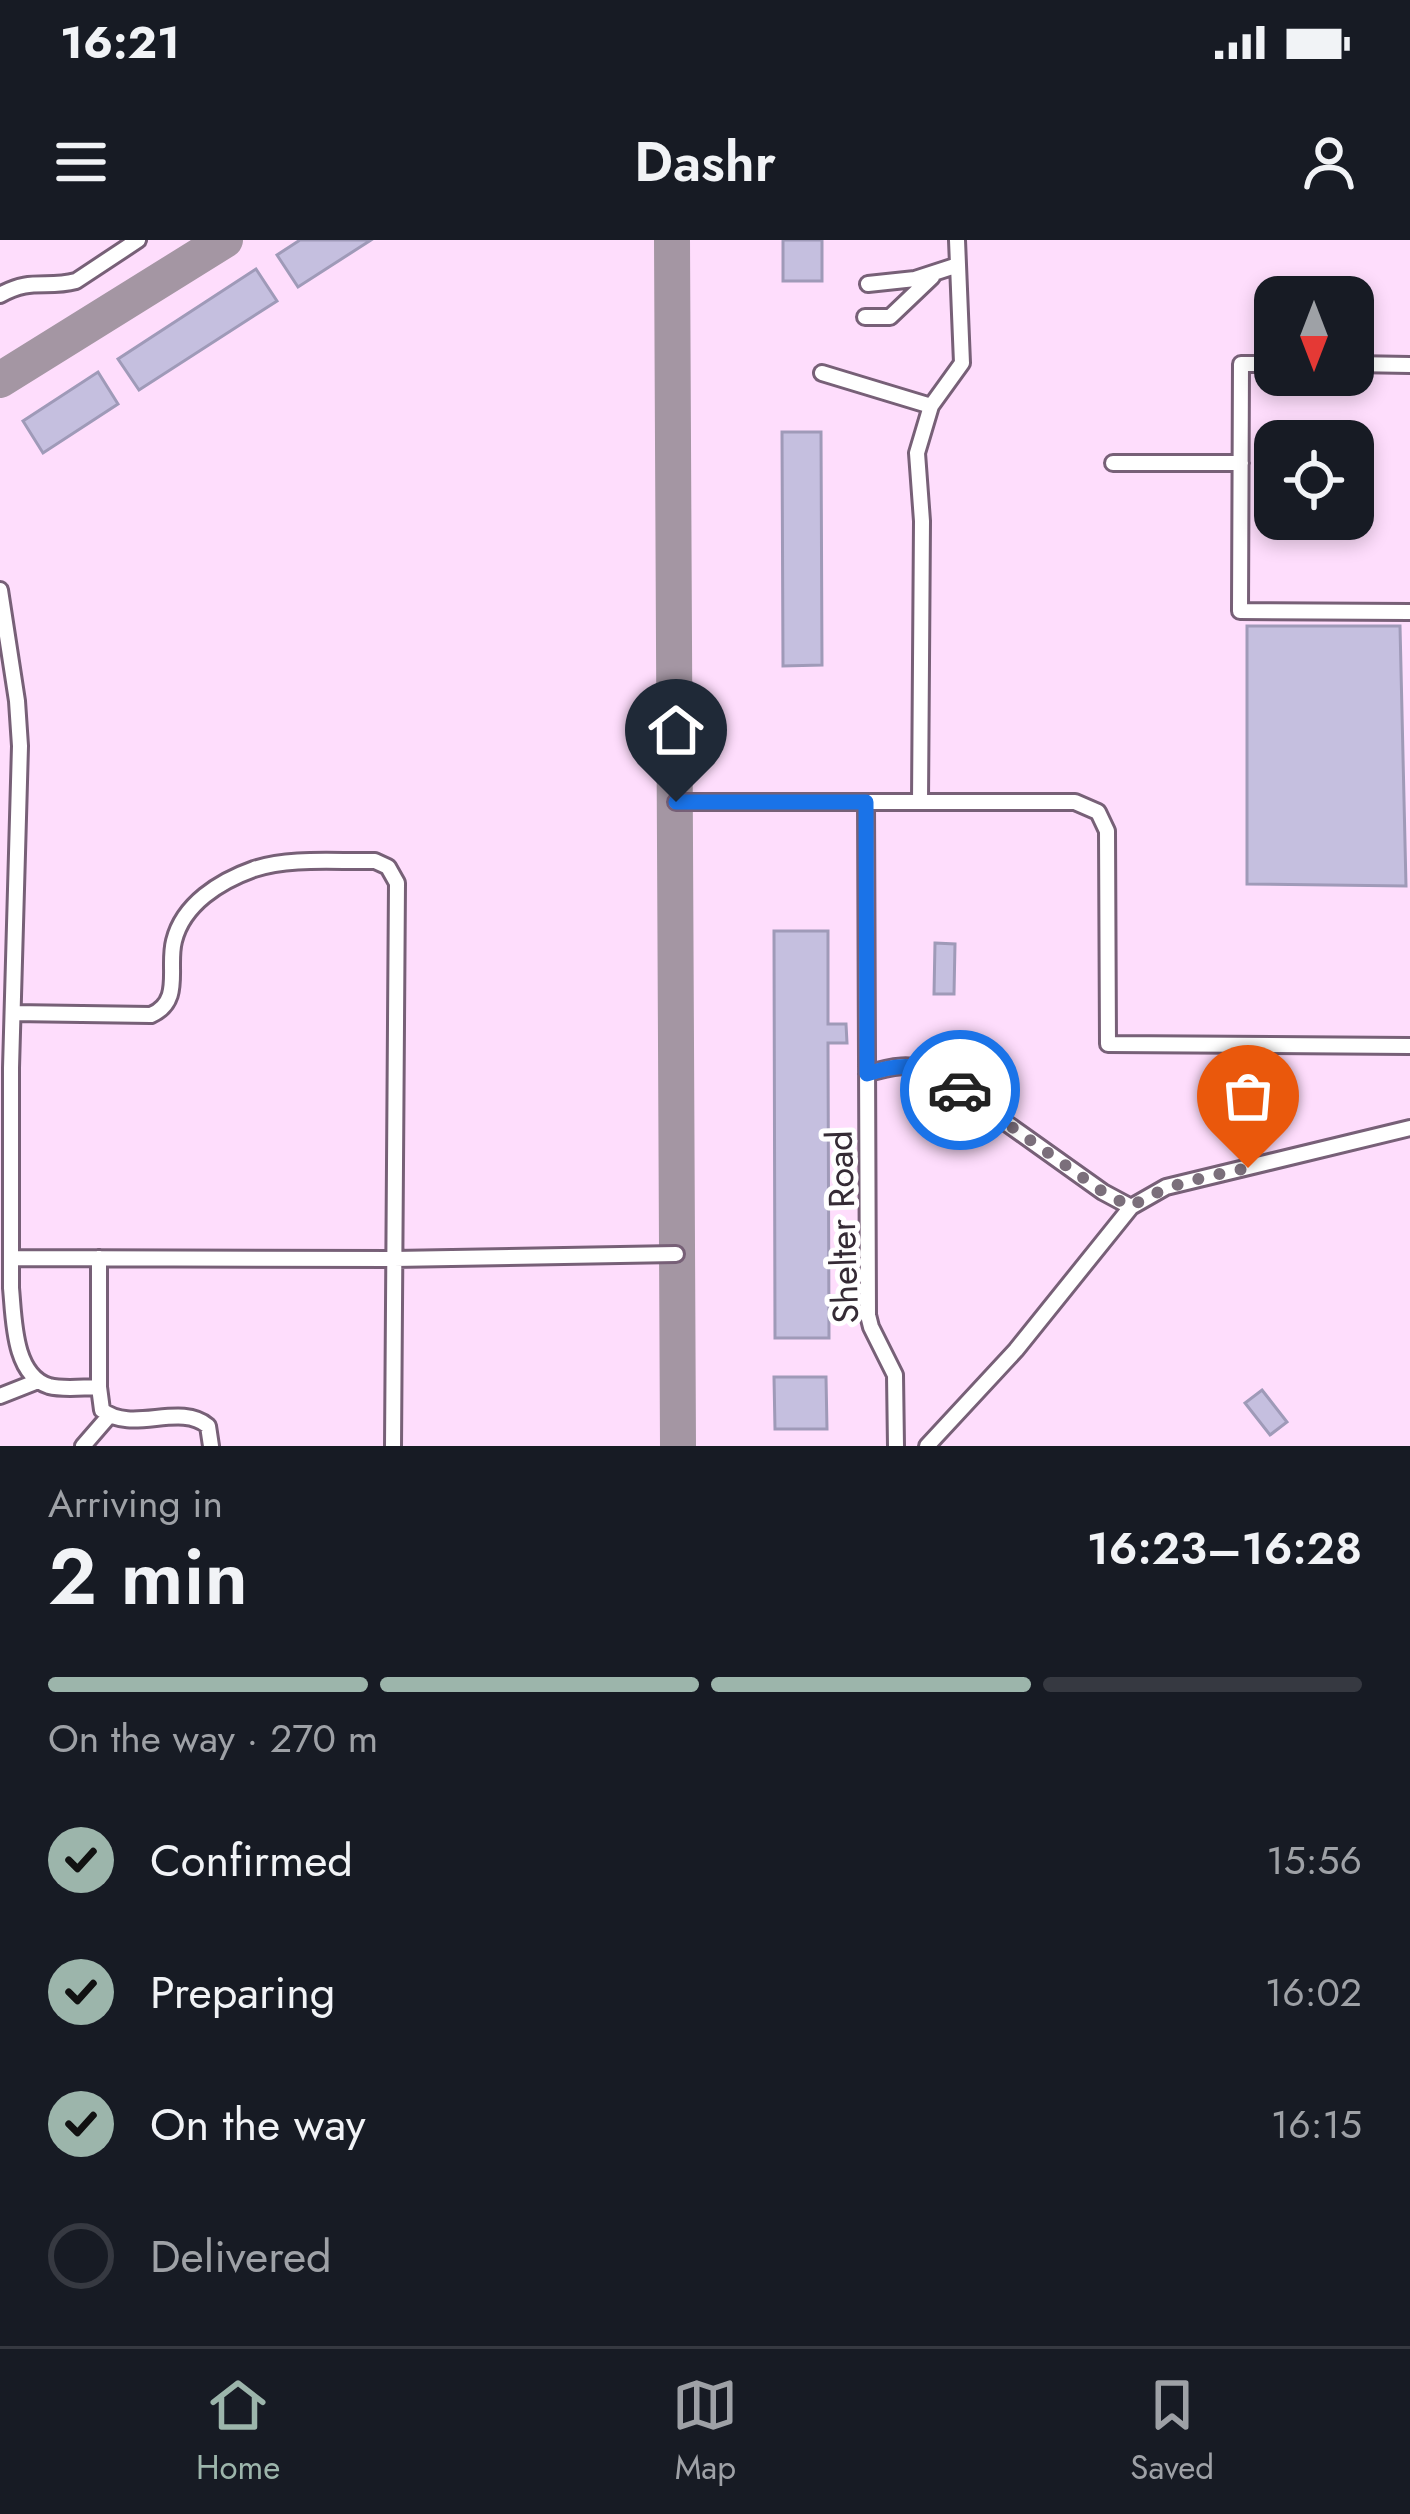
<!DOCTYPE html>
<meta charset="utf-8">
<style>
body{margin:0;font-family:Jost,sans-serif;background:#20242c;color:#f1f3f6;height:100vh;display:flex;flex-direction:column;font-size:45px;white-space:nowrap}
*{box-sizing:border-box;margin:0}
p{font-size:39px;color:#9ea1a6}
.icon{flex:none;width:66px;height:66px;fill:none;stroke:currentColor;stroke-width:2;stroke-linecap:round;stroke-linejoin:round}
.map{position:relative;height:1206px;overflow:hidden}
.side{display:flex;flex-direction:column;background:#171b24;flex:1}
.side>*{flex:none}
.needle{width:78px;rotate:180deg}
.buttons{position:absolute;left:1254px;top:36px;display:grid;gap:24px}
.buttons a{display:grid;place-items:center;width:120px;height:120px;border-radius:24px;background:#171b24;box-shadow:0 6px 18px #0003;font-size:60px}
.pin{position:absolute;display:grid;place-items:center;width:102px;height:102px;color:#fff;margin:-123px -51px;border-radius:50% 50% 50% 0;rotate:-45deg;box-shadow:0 0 12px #0007}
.pin .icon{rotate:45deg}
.courier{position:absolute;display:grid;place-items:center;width:120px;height:120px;margin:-60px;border:9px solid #1a73e8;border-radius:50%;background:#fff;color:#222;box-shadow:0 3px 15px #0007}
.headline em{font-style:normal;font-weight:600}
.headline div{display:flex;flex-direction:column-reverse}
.headline{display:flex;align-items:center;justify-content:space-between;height:204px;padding:0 48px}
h1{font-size:78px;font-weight:600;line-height:90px}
.bar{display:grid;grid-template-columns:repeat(4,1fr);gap:18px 12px;align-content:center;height:144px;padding:0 48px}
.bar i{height:15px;border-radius:9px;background:#363941}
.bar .active{background:#9cb5ab}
.bar p{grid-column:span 4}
ol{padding:0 48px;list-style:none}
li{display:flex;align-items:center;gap:36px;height:132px}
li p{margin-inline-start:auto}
li .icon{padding:12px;border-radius:50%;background:#9cb5ab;color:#111;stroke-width:4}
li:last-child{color:#9ea1a6}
li i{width:66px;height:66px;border:6px solid #363941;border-radius:50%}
.status{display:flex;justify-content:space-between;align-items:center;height:84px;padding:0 60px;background:#171b24;direction:ltr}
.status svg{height:33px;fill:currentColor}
header{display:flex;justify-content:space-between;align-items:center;height:156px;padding:0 48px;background:#171b24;font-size:54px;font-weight:600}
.tabs{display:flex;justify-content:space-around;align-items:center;height:168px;border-top:3px solid #363941;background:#171b24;font-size:33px;color:#9ea1a6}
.tabs a{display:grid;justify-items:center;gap:6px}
.tabs .active{color:#9cb5ab}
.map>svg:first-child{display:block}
.built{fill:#feddfc;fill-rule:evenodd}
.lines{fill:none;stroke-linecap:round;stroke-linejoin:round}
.taxiway{stroke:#a496a3;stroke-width:36}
.building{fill:#c5bfdf;stroke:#9f9ab8;stroke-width:3}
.minor-casing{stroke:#776077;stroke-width:20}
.minor{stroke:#fff;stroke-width:14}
.done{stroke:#7b6f7b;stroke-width:12;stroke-dasharray:0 21.6}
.route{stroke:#1a73e8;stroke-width:15}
.labels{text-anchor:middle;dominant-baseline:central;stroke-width:10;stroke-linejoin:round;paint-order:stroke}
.street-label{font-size:36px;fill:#352b35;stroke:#fff}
</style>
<div class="status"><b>16:21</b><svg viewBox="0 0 49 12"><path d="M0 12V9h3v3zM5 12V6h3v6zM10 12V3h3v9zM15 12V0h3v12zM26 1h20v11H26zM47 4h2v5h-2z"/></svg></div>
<header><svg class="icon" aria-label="menu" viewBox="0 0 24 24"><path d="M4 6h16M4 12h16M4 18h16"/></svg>Dashr<svg class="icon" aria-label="person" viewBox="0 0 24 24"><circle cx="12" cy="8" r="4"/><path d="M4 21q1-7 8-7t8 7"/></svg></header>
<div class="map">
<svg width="1410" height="1206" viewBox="0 0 1410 1206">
<rect width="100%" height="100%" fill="#fdedfc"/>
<path class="built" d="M0,0h1410v1206h-1410zM1275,57h78v78h-78zM1275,201h78v78h-78z"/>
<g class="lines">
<path class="taxiway" d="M672,0l6,1206
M0,140l225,-140"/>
</g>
<path class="building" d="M300,0h71l-73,47 -21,-32z
M783,0h39v41h-39z
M256,29l21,32 -138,89 -21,-31z
M98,132l20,32 -75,49 -20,-32z
M782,192h39l1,233 -39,1z
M1247,386h153l6,260 -159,-2z
M774,691h54v93h18l1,19h-19l1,295h-54z
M935,703l20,1 -1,50h-20z
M774,1137h52l1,52h-52z
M1262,1150l25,32 -17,13 -25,-32z"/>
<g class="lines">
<defs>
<path id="minor" d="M868,44l47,-5 43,-14
M0,55c31,-18 46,-6 76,-14l62,-41
M865,77h25l42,-40
M1275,124h-34l-1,247 170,1
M1353,124l57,1
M822,133l109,33
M1113,223h128
M0,350l17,111 3,45 -9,322v220c3,30 2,87 38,98 15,4 34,1 50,1
M676,562h399l23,10 9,19 1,213 302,2
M866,562l2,513 3,12 24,48 1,71
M920,562l2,-281 -5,-68 14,-47 31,-43 -5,-123
M13,773l138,2c32,-14 16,-47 23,-74 9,-37 46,-60 80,-72 37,-12 82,-7 121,-8l13,6 9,16 -4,563
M867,834c24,-8 45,-12 69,-1l167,119 28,15 35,-20 244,-59
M11,1018l383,1 282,-5
M99,1018v129l3,23c30,24 78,-8 106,16l3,20
M0,1156l38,-15
M83,1206l26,-30
M927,1206l89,-96 115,-143"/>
</defs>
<use href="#minor" class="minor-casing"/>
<use href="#minor" class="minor"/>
</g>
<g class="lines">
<path class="done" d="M960,850l143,102 28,15c35,-24 76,-30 117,-39"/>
<path class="route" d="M676,562h190l1,272c41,-14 58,-9 93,16"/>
</g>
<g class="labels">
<g class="street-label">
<text transform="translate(842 987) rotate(-92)">Shelter Road</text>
</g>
</g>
</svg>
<div class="buttons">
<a><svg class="needle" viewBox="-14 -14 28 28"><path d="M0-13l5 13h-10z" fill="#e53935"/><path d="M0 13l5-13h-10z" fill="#9ea1a6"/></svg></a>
<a><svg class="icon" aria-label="locate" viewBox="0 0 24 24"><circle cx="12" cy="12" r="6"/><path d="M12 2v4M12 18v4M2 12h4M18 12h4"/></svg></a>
</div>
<div class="pin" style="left:1248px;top:928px;background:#ea580c"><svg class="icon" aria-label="bag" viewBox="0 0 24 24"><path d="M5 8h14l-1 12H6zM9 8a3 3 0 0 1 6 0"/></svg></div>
<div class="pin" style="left:676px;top:562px;background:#1f2937"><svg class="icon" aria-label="home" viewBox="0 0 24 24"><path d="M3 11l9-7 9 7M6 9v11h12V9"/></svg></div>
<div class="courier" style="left:960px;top:850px"><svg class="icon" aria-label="car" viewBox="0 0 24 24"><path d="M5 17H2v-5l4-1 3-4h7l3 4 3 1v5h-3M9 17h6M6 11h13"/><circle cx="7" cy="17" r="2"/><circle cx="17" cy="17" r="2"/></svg></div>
</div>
<section class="side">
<div class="headline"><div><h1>2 min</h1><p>Arriving in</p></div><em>16:23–16:28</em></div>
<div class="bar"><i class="active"></i><i class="active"></i><i class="active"></i><i></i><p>On the way · 270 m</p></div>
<ol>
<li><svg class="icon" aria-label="check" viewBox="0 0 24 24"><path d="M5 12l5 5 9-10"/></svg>Confirmed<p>15:56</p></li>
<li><svg class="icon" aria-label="check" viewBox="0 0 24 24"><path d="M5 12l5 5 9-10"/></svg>Preparing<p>16:02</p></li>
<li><svg class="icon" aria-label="check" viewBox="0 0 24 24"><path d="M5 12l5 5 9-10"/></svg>On the way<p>16:15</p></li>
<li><i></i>Delivered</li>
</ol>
</section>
<nav class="tabs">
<a class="active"><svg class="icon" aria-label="home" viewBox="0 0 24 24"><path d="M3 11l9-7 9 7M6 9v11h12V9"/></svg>Home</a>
<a><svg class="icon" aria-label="map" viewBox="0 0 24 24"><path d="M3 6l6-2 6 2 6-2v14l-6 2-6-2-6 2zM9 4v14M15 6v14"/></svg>Map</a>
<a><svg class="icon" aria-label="saved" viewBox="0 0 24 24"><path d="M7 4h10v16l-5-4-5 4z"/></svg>Saved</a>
</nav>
